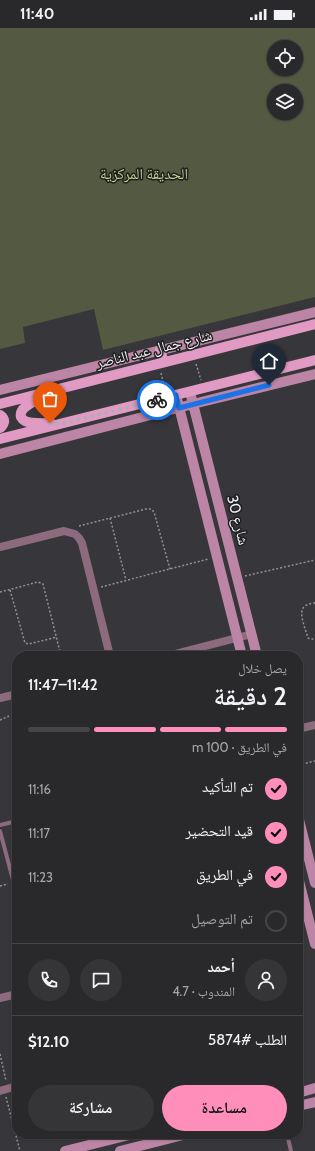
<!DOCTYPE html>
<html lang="ar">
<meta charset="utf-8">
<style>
body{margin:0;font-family:Cabin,"Noto Naskh Arabic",sans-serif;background:#353538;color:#f1f3f6;direction:rtl;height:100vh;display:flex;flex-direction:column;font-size:15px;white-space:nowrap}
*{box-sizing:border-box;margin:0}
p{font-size:13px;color:#a5a6a9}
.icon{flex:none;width:22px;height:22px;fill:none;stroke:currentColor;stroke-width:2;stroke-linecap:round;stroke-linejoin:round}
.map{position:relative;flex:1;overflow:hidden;direction:ltr}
.sheet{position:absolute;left:12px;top:623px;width:291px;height:488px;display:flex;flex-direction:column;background:#29292c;border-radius:16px;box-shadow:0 1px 3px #0004,0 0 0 1px #454548;direction:rtl}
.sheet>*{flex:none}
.buttons{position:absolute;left:267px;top:12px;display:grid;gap:8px}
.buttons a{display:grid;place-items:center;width:36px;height:36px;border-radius:50%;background:#29292c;box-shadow:0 1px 3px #0004,0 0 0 1px #454548;font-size:20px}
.pin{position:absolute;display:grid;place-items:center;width:34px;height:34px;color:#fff;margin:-41px -17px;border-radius:50% 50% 50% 0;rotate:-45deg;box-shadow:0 0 4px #0007}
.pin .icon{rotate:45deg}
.courier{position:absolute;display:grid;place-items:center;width:40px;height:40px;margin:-20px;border:3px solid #1a73e8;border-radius:50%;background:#fff;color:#222;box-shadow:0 1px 5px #0007}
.overview em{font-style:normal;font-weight:600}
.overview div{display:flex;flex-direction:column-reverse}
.overview{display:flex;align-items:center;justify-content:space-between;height:68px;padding:0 16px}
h1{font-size:26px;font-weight:600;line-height:30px}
.bar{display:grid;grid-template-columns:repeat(4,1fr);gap:6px 4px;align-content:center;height:48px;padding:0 16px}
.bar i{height:5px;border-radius:3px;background:#454548}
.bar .on{background:#ff8eba}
.bar p{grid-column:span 4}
.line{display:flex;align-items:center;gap:10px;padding:0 16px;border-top:1px solid #454548}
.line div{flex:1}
.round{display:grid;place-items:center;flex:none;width:42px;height:42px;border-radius:21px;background:#353538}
ol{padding:0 16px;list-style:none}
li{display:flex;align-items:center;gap:12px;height:44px}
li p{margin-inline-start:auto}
li .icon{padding:4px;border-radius:50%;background:#ff8eba;color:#111;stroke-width:4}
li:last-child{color:#a5a6a9}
li i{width:22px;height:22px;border:2px solid #454548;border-radius:50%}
.primary-button{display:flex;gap:8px;margin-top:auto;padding:8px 16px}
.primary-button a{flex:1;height:46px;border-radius:24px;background:#ff8eba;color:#111;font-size:16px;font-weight:600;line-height:46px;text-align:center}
.primary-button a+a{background:#353538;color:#f1f3f6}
.status{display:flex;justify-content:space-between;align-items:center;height:28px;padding:0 20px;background:#29292c;direction:ltr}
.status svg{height:11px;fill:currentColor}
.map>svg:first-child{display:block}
.green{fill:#545941;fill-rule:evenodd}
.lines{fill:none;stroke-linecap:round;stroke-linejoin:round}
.path{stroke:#929296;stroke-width:1.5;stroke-dasharray:2 2;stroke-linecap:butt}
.lane{stroke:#8d6a7e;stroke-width:4}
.street{stroke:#8d6a7e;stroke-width:8}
.secondary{stroke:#bc85a5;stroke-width:10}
.primary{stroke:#e09ac4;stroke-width:10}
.done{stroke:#afafb3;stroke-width:4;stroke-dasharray:0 7.2}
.route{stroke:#1a73e8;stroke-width:5}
.labels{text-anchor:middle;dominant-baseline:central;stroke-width:3;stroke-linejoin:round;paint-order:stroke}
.park-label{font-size:15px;fill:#bfcd8b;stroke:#1e1f21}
.street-label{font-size:15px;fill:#f0f0f3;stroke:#1e1f21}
</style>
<div class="status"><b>11:40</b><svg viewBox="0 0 49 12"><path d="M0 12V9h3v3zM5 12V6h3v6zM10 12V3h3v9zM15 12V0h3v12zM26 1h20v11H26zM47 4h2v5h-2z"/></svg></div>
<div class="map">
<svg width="315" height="1123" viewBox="0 0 315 1123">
<rect width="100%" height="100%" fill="#37373b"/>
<path class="green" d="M0,0h315v269l-212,53 -9,-41 -71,18 2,16 -25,6zM274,19h22v22h-22zM274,63h22v22h-22z"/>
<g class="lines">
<path class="path" d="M196,336l5,16
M161,345l4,16
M110,490l16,62
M79,498l67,-17h5l3,3 16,57
M245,548l70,-16
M101,559l107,-28
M10,562l15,53 4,1 28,-7
M0,564l38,-10 5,2 18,72
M315,575c-3,0 -7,1 -10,3 -8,5 1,24 3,32l3,1h4
M0,692l9,-4
M298,737l17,-4
M0,858l8,-2
M0,1026l6,27
M6,1069l14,54"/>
<path class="lane" d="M13,667l4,15
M0,797l17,-4
M0,803l17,64
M287,1106l4,17"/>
<path class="street" d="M0,519l64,-16 11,3 4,4 3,5 28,113
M167,628l85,-22
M0,670l17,-4
M298,701l17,-4
M0,970l17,-4
M0,1063l17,-5"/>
<path class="secondary" d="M0,362l315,-78
M190,364l67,264
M176,367l66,261
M0,426l193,-50 122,-30
M298,788l17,67
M298,849l17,67
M298,1065l17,-5
M298,1078l17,-4
M65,1123l68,-17
M120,1123l67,-17"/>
<path class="primary" d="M160,322l4,12
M43,369c-7,4 -25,10 -22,20 1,2 2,3 4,4 6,3 19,2 26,2
M0,376l315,-80
M0,387c6,4 5,9 0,13
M0,411l315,-79"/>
</g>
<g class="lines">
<path class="done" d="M50,395l11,1 96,-24"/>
<path class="route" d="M157,372l19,-5 3,13 90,-23"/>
</g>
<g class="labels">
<g class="park-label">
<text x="144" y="146">الحديقة المركزية</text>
</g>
<g class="street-label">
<text transform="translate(154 321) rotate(-14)">شارع جمال عبد الناصر</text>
<text transform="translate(238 492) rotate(76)">شارع 30</text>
</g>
</g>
</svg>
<div class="buttons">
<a><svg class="icon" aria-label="locate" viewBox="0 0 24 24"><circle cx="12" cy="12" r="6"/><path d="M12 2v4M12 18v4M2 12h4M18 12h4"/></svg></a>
<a><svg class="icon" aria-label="layers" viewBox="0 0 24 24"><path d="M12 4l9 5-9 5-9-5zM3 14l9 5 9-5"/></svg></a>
</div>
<div class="pin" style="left:50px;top:395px;background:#ea580c"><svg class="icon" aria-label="bag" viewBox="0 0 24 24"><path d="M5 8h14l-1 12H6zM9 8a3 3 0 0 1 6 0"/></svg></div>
<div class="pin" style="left:269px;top:357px;background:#1f2937"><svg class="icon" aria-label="home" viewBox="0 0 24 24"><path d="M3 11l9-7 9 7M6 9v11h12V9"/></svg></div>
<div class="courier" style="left:157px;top:372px"><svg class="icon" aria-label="bike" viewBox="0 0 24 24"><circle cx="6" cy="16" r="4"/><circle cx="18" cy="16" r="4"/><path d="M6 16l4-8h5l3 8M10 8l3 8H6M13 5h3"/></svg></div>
<section class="sheet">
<div class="overview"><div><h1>2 دقيقة</h1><p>يصل خلال</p></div><em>11:42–11:47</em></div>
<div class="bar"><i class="on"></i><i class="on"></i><i class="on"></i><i></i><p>في الطريق · 100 m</p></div>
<ol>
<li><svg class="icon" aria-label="check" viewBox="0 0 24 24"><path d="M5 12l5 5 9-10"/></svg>تم التأكيد<p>11:16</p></li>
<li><svg class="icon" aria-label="check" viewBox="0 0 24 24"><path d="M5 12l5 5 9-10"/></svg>قيد التحضير<p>11:17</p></li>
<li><svg class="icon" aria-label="check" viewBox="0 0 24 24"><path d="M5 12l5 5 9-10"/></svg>في الطريق<p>11:23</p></li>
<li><i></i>تم التوصيل</li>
</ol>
<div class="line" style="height:72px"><a class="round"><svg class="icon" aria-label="person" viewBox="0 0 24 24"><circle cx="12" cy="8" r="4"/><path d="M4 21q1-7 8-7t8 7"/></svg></a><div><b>أحمد</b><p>المندوب · 4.7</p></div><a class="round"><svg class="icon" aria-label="chat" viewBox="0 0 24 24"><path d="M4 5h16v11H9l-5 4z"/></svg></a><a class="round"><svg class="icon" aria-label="phone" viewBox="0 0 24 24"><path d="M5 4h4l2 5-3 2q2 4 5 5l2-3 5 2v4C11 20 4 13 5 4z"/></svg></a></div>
<div class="line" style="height:52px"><div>الطلب #5874</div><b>$12.10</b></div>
<div class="primary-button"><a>مساعدة</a><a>مشاركة</a></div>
</section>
</div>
